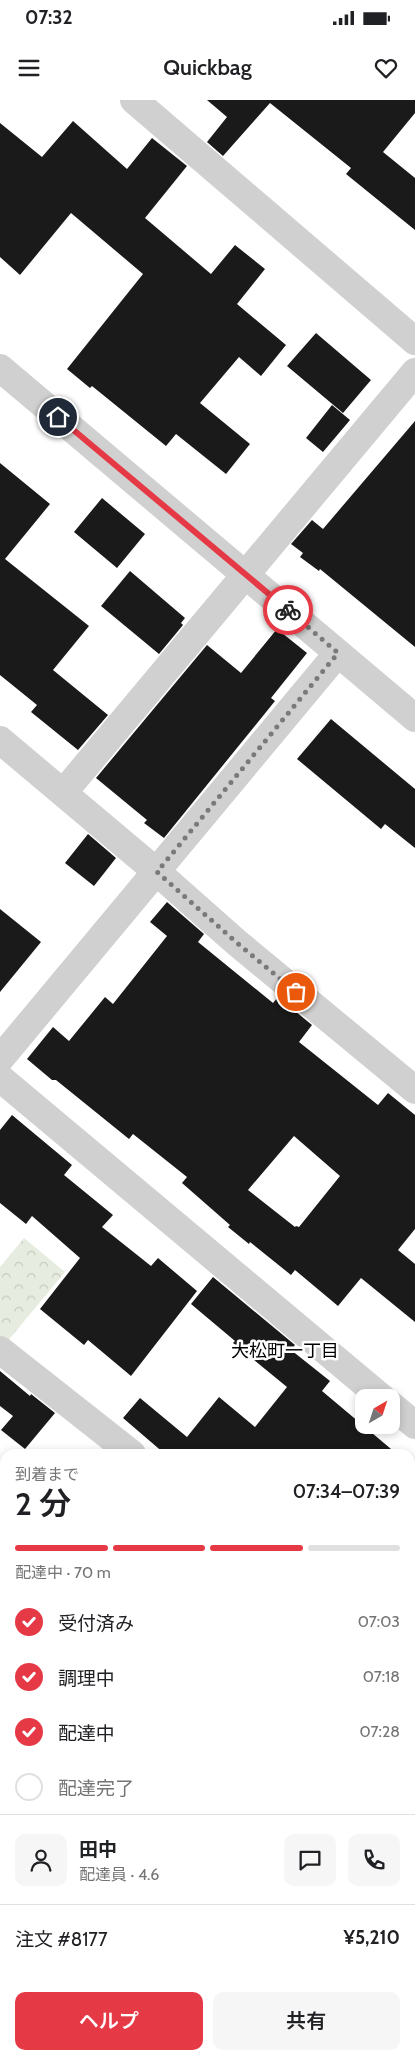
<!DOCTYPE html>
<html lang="ja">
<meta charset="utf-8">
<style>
body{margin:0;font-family:Cabin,"Noto Sans JP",sans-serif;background:#f6f6f6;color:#202124;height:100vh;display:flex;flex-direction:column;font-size:19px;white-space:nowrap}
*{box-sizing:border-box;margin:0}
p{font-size:16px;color:#757577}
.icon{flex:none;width:28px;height:28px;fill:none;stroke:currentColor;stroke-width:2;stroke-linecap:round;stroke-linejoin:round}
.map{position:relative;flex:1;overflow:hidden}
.sheet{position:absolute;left:0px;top:1349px;width:415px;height:611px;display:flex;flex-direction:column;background:#fff;border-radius:15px 15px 0 0;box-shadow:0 2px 8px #0003}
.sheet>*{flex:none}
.needle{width:32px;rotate:39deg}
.fabs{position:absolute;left:355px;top:1289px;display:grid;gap:10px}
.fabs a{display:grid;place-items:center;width:45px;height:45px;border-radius:10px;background:#fff;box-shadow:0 2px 8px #0003;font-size:25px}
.pin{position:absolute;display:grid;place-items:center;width:42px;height:42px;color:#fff;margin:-21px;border:2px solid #fff;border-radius:50%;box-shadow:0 1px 5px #0007}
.courier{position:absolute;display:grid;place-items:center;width:50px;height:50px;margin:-25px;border:4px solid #e63946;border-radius:50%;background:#fff;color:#222;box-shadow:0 1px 6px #0007}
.overview em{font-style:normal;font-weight:600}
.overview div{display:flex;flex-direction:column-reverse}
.overview{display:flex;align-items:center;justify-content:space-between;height:85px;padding:0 15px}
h1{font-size:32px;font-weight:600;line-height:38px}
.bar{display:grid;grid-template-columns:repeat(4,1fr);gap:8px 5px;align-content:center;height:60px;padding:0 15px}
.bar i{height:6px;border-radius:4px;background:#e0e0e0}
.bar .selected{background:#e63946}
.bar p{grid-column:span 4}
.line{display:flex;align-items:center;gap:12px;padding:0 15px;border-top:1px solid #e0e0e0}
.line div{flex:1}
.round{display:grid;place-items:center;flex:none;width:52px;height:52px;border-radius:10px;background:#f6f6f6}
ol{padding:0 15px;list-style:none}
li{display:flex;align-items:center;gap:15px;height:55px}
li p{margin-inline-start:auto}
li .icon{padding:5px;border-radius:50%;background:#e63946;color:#fff;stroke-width:4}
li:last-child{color:#757577}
li i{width:28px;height:28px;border:2px solid #e0e0e0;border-radius:50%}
.action{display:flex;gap:10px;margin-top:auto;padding:10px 15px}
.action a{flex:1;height:58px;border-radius:10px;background:#e63946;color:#fff;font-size:20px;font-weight:600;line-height:58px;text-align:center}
.action a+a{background:#f6f6f6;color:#202124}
.status{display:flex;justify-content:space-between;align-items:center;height:35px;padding:0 25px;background:#fff;direction:ltr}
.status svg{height:14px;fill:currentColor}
header{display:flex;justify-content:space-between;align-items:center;height:65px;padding:0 15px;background:#fff;font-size:22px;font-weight:600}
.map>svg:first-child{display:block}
.forest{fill:url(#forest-crowns)}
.building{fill:#1a1a1a;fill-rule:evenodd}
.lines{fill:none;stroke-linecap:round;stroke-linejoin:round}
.minor{stroke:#d0d0d0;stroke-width:28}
.highway{stroke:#9a9a9a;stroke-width:28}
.rail-casing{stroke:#888;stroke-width:5.5}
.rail{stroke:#fff;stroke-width:4;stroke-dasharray:11;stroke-linecap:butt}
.done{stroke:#7a7a7a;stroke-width:5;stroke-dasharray:0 9}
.route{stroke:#e63946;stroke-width:6}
.labels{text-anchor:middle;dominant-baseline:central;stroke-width:5;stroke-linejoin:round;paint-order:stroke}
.neighbourhood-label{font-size:18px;fill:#000;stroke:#fff}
</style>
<div class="status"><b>07:32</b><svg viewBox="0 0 49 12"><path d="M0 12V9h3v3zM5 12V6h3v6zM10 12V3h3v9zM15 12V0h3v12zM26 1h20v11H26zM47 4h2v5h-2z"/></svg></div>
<header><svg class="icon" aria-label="menu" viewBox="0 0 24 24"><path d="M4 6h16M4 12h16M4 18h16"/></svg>Quickbag<svg class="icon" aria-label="heart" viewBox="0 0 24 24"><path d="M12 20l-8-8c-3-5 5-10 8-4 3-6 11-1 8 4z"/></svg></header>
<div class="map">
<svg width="415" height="1959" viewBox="0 0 415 1959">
<defs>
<pattern id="forest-crowns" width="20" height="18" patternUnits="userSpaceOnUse" patternTransform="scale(1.25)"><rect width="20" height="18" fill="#e6ecdf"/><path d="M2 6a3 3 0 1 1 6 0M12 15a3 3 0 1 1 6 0" fill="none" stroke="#c6cbc0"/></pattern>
</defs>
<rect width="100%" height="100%" fill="#fff"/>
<path class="forest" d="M24,1138l41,34 -59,71 -6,-5v-71z"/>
<path class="building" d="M207,0h208v13l-32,39 32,26v52l-69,-56 5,-6 -81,-65 -47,53 -16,-14 20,-25z
M73,21l54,48 25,-31 35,28 -42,52 66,56 24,-29 30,24 -28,35 49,41 -25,31 -22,-19 -39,46 50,41 -24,30 -50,-40 -10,12 -74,-60 -2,2 -23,-19 76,-95 -72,-61 -51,62 -20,-18v-134l42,34z
M316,233l55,47 -28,33 -56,-47z
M332,305l18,15 -27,32 -17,-14z
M415,321v226l-95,-78 -1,2 -19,-14 3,-4 -12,-9 21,-24 11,9z
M0,363l50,41 -45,55 84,67 -36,44 55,45 -30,35 -47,-38 6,-7 -37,-30z
M102,398l43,36 -28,34 -43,-36z
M130,471l55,47 -4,5 2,2 -24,29 -58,-48z
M277,529l30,24 -36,45 4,3 -111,137 -20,-15 3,-3 -51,-42 111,-133 34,28z
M331,619l84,70v59l-30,-24 -4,5 -84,-70z
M88,734l28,24 -22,28 -29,-23z
M167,802l37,32 -6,8 75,61 5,-6 34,28 -13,17 79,63 10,-12 27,22v114l-17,21 17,14v58l-54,-44 -23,28 -43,-36 -4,5 -41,-33 -1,2 -21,-17 2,-2 -48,-42 5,-6 -54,-43 -4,5 -73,-59h-4l-25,-21 26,-32 16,14 36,-44 8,7 54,-68 -17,-14zM294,1036l46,40 -41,51 -3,-1 -1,1 -47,-37z
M0,809l41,33 -41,50z
M12,1015l60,50 -8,10 49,40 -11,12 49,39 7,-8 39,33 -66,85 -43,-36 -4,5 -44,-36 40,-51 -48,-42 -6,8 -26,-21v-73z
M213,1177l82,68 -4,5 39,31 -8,10 75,63h-232l-42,-36 17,-20 47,39 32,-40 36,30 32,-40 -54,-44 2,-2 -44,-37z
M0,1271l30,25 1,-2 24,19 -30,36 -24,-19 12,-14 -13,-10z"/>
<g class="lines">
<path class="minor" d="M134,0l281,241
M0,268l415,350
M0,640l157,132 79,70 179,148
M63,693l352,-421
M0,959l338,-406
M0,978l382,320
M0,1250l132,104
M391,1305l24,20
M410,1459l5,-1
M0,1552l5,-1
M410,1576l5,-1
M0,1775l5,1
M412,1959l3,-9"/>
<path class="highway" d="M410,1847h5
M0,1924l5,-1"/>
<defs>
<path id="rail" d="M410,1540l5,-2
M0,1630l5,-1"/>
</defs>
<use href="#rail" class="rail-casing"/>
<use href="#rail" class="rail"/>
</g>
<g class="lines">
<path class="done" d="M288,510l50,43 -181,219 79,70 60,50"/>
<path class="route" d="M58,317l230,193"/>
</g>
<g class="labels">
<g class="neighbourhood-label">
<text x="285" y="1251">大松町一丁目</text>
</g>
</g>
</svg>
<div class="fabs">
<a><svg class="needle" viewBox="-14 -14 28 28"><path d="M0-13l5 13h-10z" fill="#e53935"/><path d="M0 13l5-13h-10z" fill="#757577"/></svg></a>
</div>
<div class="pin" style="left:296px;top:892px;background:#ea580c"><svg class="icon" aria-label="bag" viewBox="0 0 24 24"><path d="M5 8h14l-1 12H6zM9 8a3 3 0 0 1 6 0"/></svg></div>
<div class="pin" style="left:58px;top:317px;background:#1f2937"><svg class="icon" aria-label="home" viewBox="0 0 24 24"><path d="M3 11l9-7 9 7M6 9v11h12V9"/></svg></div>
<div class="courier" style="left:288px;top:510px"><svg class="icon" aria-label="bike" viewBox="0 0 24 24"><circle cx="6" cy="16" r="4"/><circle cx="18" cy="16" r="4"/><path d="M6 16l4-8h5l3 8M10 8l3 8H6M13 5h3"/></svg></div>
<section class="sheet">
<div class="overview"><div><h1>2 分</h1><p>到着まで</p></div><em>07:34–07:39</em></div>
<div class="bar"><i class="selected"></i><i class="selected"></i><i class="selected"></i><i></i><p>配達中 · 70 m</p></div>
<ol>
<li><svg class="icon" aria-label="check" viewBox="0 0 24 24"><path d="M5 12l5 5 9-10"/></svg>受付済み<p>07:03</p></li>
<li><svg class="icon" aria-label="check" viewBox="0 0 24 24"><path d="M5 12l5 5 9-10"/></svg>調理中<p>07:18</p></li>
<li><svg class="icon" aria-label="check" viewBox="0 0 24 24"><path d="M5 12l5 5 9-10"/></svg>配達中<p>07:28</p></li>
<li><i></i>配達完了</li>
</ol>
<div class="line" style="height:90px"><a class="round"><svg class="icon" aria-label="person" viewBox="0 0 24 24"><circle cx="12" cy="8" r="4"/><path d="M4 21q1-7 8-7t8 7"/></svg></a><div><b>田中</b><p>配達員 · 4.6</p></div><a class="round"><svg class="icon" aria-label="chat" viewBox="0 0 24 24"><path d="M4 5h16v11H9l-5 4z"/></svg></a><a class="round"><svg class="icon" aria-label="phone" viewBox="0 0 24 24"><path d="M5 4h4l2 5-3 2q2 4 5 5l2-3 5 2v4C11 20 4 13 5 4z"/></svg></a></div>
<div class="line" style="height:65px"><div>注文 #8177</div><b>¥5,210</b></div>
<div class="action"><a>ヘルプ</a><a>共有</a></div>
</section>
</div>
